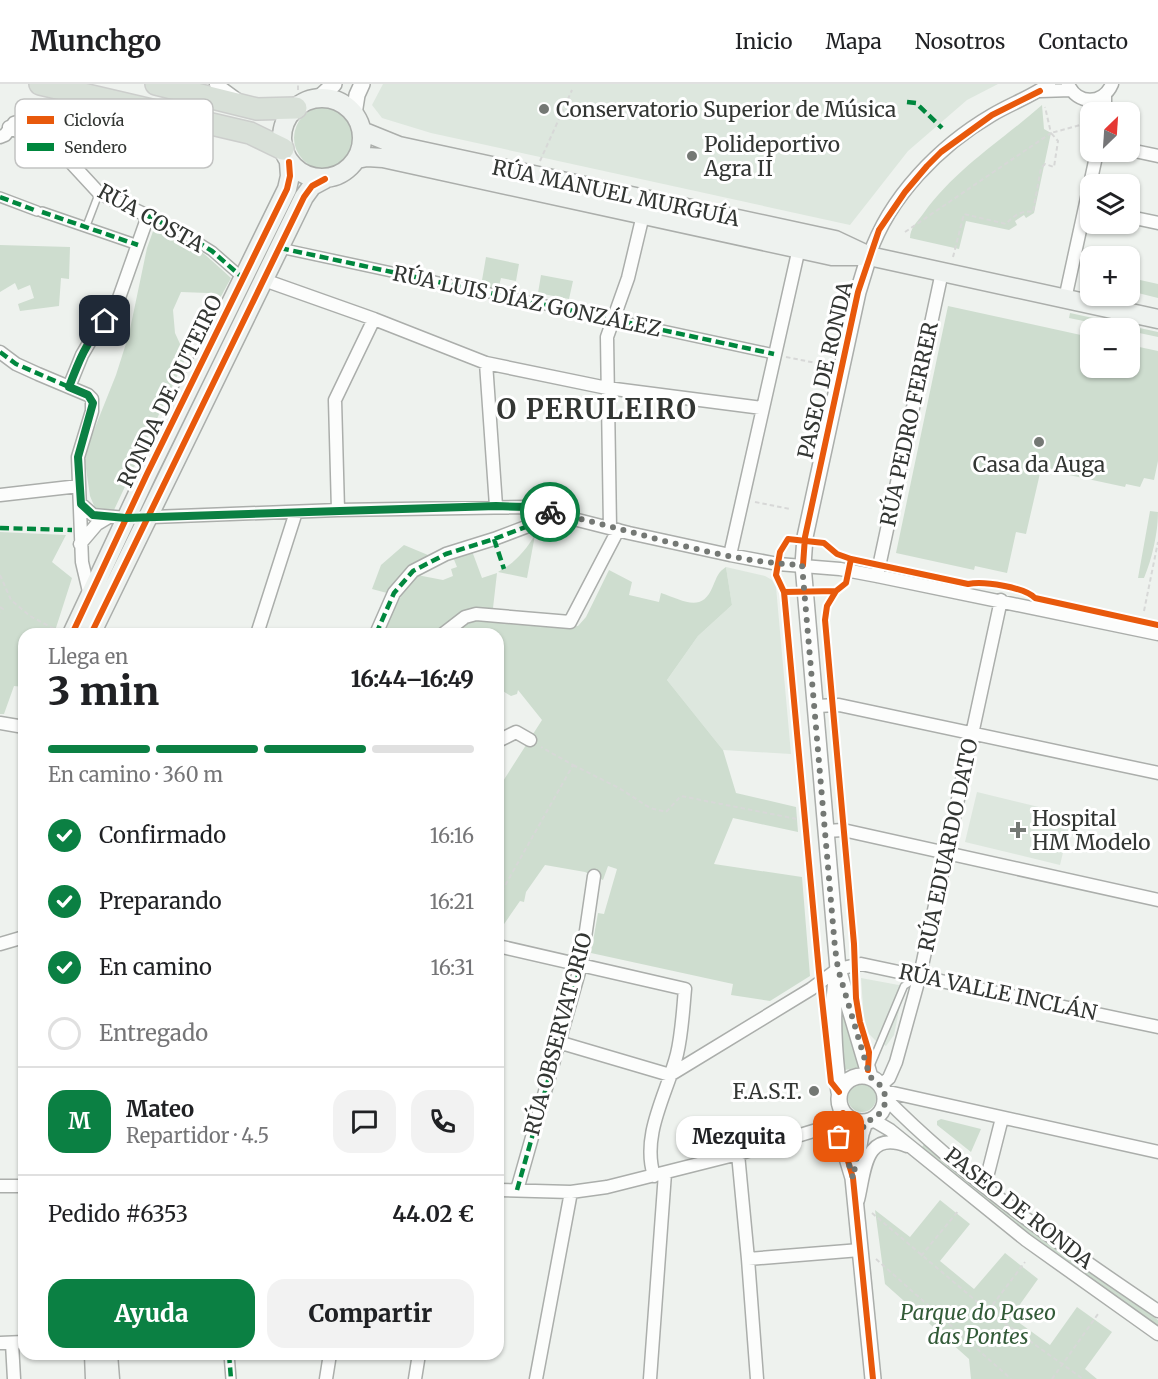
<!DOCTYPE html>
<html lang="es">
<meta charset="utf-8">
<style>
body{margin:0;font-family:Merriweather,serif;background:#f2f2f2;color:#202124;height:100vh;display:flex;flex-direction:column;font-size:22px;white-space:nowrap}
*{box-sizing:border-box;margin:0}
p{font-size:20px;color:#757577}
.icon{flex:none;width:33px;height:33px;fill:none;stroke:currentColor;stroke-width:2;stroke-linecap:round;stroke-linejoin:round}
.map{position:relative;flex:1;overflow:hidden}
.panel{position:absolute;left:18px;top:544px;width:486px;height:732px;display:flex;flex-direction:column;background:#fff;border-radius:18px;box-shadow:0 2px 4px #0004}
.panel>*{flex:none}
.needle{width:39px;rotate:25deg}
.fabs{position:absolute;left:1080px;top:18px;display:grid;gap:12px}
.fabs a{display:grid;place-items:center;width:60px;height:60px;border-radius:12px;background:#fff;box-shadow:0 2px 4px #0004;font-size:30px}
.pin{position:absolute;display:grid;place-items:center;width:51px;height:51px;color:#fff;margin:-26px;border-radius:12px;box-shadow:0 3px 9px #0006}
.courier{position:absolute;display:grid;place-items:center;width:60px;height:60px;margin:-30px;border:4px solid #0b8043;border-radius:50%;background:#fff;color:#222;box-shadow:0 2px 8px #0007}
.bubble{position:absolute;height:42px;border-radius:18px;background:#fff;box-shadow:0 2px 4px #0004;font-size:20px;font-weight:800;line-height:42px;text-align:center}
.head em{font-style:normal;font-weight:800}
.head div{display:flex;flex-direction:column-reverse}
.head{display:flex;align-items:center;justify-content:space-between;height:102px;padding:0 30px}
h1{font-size:39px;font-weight:800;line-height:45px}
.bar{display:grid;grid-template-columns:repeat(4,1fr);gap:9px 6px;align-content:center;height:72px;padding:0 30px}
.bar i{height:8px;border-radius:4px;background:#e0e0e0}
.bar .selected{background:#0b8043}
.bar p{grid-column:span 4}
.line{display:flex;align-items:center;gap:15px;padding:0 30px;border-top:2px solid #e0e0e0}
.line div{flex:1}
.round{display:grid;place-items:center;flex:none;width:63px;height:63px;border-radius:18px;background:#f2f2f2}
ol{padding:0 30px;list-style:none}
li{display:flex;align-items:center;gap:18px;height:66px}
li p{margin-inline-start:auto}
li .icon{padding:6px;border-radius:50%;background:#0b8043;color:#fff;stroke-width:4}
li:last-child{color:#757577}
li i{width:33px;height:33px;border:3px solid #e0e0e0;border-radius:50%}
.action{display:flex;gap:12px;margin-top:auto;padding:12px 30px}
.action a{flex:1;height:69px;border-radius:18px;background:#0b8043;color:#fff;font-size:24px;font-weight:800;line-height:69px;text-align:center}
.action a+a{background:#f2f2f2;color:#202124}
header{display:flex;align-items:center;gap:36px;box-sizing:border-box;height:84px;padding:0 30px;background:#fff;border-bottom:2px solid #e0e0e0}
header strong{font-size:28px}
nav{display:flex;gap:33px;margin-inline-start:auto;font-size:21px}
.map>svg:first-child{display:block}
.built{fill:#dde7de}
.green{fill:#ceddcf}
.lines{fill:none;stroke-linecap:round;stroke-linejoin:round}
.service-casing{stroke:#abaeab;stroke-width:9}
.pedestrian-casing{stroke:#abaeab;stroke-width:12}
.minor-casing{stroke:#abaeab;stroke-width:15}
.tertiary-casing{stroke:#abaeab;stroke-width:18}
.secondary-casing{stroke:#abaeab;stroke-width:21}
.trunk-casing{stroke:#cccecc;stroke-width:24}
.path{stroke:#d7d8d7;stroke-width:2;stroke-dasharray:4.5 3;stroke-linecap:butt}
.service{stroke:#fcfdfc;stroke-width:6}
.pedestrian{stroke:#fcfdfc;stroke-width:9}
.minor{stroke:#fcfdfc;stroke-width:12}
.tertiary{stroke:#fcfdfc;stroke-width:15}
.secondary{stroke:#eef2ef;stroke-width:18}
.trunk{stroke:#d8e0d8;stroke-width:21}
.quiet{stroke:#00873e;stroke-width:4.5;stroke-dasharray:9 4.5;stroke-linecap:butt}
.cycleway-casing{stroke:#fff;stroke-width:10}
.cycleway{stroke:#e8590c;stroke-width:6}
.done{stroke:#747874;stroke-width:6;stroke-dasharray:0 10.8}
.route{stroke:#0b8043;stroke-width:8}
.poi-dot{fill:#747874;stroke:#fff;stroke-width:2}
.labels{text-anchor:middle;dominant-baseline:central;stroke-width:6;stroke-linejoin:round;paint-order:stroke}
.poi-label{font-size:21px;fill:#333633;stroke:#fff;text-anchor:start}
.street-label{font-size:21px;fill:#333633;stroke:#fff}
.park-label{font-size:21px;font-style:italic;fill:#335b38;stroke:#fff}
.district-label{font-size:27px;font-weight:bold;letter-spacing:1.5px;fill:#333633;stroke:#fff}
.key{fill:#fff;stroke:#c2c3c2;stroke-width:1.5}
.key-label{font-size:16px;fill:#333633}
</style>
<header>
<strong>Munchgo</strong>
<nav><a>Inicio</a><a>Mapa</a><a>Nosotros</a><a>Contacto</a></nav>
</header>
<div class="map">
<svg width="1158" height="1295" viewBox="0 0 1158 1295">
<rect width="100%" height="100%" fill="#eef2ee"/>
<path class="built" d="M383,0h615l-31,16 -59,51 -58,74 -419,-92 -49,-15 -10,-13z
M726,483l39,9 7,4 4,7 15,167 -68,-4 -56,-70 31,-44 34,-31z
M977,708l95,23 -12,50 -95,-23z
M861,894l43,8 -10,49 -8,11 -10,-5 -8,-8 -4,-12z"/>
<path class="green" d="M1042,21l2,24 7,4 -17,80 -8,5 -2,-3 -9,6 2,4 -8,5 -43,-9 -7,28 -49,-11c0,-10 7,-16 13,-24 33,-46 77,-72 119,-109z
M294 54a31 31 0 1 1 62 0a31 31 0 1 1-62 0Z
M156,139c30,13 51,33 75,55l-12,22 -11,-7 -27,-1 -8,18 2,23 11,24 -72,153 -19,-2 -5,-12 -6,-41 32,-80 13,-41 18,-86z
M0,161l70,2 -1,32 -8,-1 -2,28 -39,5 -2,-7 16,-6 -4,-13 -12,5 -3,-7 -15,9z
M486,173l33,7 -3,17 -15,-3 -3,12 -17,-4z
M1130,186h2l-1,8 27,6v14l-28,-7z
M541,191l32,6 -4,18 -31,-6z
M948,222l142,31v31h40v-23l28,6v110l-4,19 -10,-2 -4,9 -14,-3 -1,3 -84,-18 -15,65 -10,-2 -9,41 -32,-7 -1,4 -78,-17z
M1070,229l88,19v5l-28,-6v-3h-12l-49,-10z
M1150,427l8,1c0,21 -6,47 -14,66h-6z
M0,448l66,3 -14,27 20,16 -18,56h-30v53l-10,-1 -10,28h-4z
M535,451l-8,43 -29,-6c17,-9 27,-21 37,-37z
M404,461l24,10 -41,38 -15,-4 9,-24z
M472,467l10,27 15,-5 -4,35 -11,1 -43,25h-57l23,-46 12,-13 26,5 10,-4 -2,-7 6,-2 -4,-10z
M726,483l6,38 -34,31 -31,44 56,70 13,43 60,14 2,25 -65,-14 -19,46 88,13 8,99 -40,25 -39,-6 2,-11 -142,-31 7,-40 6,1 13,-45 -9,-3 -5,14 -18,-8 -40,-7 -19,27 -2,10 -4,-1 -18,26 -2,8h-2v-146l44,-69 -24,-30 -1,4 -6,2 -13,-8v-54h-45c4,-5 12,-12 19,-13 31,-7 72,7 106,5l8,-9 23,-47 23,12 -3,13 30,7 2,-9c22,7 41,21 52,-7 4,-9 5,-14 13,-19z
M840,898l21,85 -16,3 -5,-39z
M848 1014a14 14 0 1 1 28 0a14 14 0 1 1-28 0Z
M941,1035l40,10 -10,23 -34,-27v-4z
M925,1059l108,88 125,89v6l-128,-91 -108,-88z
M940,1116l30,24 -30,37 34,28 31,-36 33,26 -27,38 39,28 27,-38 35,25 -27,37 12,10h-126l-2,-20 -84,-75 -10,-74 35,27z"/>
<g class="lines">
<defs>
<path id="service" d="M86,143l13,-34
M870,983l34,-81 14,-9"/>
<path id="pedestrian" d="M0,113l37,14
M42,128l96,33
M148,132l37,18 27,17 32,28
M280,164l494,106
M229,1270l2,25"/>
<path id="minor" d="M216,0l22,16
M1068,0c9,21 35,21 44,0
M1040,7l31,-1
M1105,11v17
M1088,17l3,11
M9,43l54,27 36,39 49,23 -34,96 -18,19 -14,24 -13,32
M0,53l5,-2 9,-12 16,-5 84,8 86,19 5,-23
M1130,66l28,6
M1130,133l28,6
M869,172c20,-59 70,-110 123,-141 18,-11 39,-18 57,-31
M264,196l110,39 112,44 121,25 155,20
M1065,215l32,-147
M0,268l16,12 22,10 50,21 4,4v12l-14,46 4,105 8,34
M486,279l10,143
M0,411l79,-9
M81,420l12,11 33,3 212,-8 188,-3 103,26 101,22 48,9 62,5 37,7 281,58
M338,426l-3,-110 39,-81
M610,444l-3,-191 21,-59 15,-63
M80,460l17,-20 10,-6
M730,471l69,-307
M877,492l65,-304
M257,550l39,-122
M376,550l18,-41 19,-22 33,-17 48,-15 66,-25
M443,550l22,-17 11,-3 94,8 48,-92
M816,622l23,-1 319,68
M0,639l24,4
M498,657l18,-9 14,8
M826,747l17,-1 315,70
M0,860l24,-7
M498,862l187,43c-2,21 -3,44 -8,65 -10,40 -36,80 -23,122
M558,958l112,33 141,-86 27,-20 23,-5 297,63
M881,1001l8,-7 7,-16 24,-87 81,-375
M884,1007l274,61
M885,1014c81,82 178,149 273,213
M873,1036l17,10 136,110 132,94
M738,1070l10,105 9,120
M985,1101l17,-67
M0,1102h24
M498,1106l73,2 36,-5 131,-33 95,-29
M517,1106l64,-225 13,-89
M858,1116c7,-28 6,-71 49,-54
M748,1175l112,-9
M0,1259l24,-1
M12,1259l2,36
M326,1295l4,-25
M415,1295l4,-25
M536,1295l35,-187
M650,1295l15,-206"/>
<path id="tertiary" d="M319,14l15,-14
M354,30l3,-19 5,-11
M869,172l-11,36 -53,245 -2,28 35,404 32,108
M837,888c-6,40 -3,79 2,120
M839 1015a23 23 0 1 1 46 0a23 23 0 1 1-46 0Z
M843,1029l-1,28 11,37 20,201
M826,1043l7,4 9,10
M854,1091l7,-41 4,-12"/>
<path id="secondary" d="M282 54a40 40 0 1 1 80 0a40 40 0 1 1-80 0Z
M362,47l37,15 436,94 34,16 289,63
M357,75l10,-2 16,1 449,98h32
M72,550l75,-160 140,-285 3,-13 -1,-14
M91,550l213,-437 8,-11 13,-7
M94,1270l1,25
M108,1270l2,25"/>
<path id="trunk" d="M40,0l210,49 33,16
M156,0l101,25 39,-1"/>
</defs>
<use href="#service" class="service-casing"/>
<use href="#pedestrian" class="pedestrian-casing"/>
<use href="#minor" class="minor-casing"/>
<use href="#tertiary" class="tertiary-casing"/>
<use href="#secondary" class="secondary-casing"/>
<use href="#trunk" class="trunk-casing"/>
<path class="path" d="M298,6v-6
M540,77l32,-71
M905,148l146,-99 -6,-26
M953,173l11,-43 42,10c7,-8 16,-14 27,-12l8,-44 4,-4 9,3 4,-26 -7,-8 29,-8
M786,273l35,7
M755,418l35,7
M0,491l11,25 19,16 28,15
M0,523l3,2 -3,3
M1144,527l14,-69
M573,681l46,23 31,20 16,4 15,-16 116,23
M498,814l75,-133 -32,-18
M872,1129l116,98 95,68
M921,1172l38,-46
M876,1175l135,120
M988,1227l37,-49
M1052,1295l46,-65"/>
<use href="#service" class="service"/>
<use href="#pedestrian" class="pedestrian"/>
<use href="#minor" class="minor"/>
<use href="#tertiary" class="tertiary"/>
<use href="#secondary" class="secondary"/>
<use href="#trunk" class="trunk"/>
<path class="quiet" d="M907,18l9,1 26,25
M0,113l37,14
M42,128l96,33
M148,132l37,18 27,17 32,28
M280,164l494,106
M0,268l16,12 53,23
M0,444l72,2
M494,455l10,30
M376,550l18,-41 19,-22 33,-17 48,-15 66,-25
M517,1106l64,-225
M229,1270l2,25"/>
<defs>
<path id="cycleway" d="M803,481l2,-28 53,-245 21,-62 26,-38 22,-26 14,-14 51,-37 48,-24
M836,507l-9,15 -2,14 29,324 2,54 4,24 9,30 -1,18
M784,508l52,-1 10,-8 5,-24
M72,550l75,-160 140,-285 3,-13 -1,-14
M91,550l213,-437 8,-11 13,-7
M839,1008l-8,-10 -12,-110 -35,-380 -8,-17 4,-23 8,-13 36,4 13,11 14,5 117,25c16,-3 56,3 67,14l123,27
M843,1029l-1,28 11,37 20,201"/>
</defs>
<use href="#cycleway" class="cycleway-casing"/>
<use href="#cycleway" class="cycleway"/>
</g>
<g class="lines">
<path class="done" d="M550,428c82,17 168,50 252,53l33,383 3,21 32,108c23,13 19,38 -5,45l-4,12 -8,44 -11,-37 -3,-4"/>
<path class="route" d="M105,237c-18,19 -27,42 -36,66l19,8 5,8 -15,54 3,47 12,11 33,3 370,-12 30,1 24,5"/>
</g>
<g class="poi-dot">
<circle cx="544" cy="25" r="6"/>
<circle cx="692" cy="72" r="6"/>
<circle cx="1039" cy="358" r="6"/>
<path d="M1015 737h6v6h6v6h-6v6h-6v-6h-6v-6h6z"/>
<circle cx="814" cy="1007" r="6"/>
</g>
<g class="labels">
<g class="poi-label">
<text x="556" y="25">Conservatorio Superior de Música</text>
<text x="704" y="60">Polideportivo<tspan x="704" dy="24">Agra II</tspan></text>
<text x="1039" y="380" text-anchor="middle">Casa da Auga</text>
<text x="1032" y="734">Hospital<tspan x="1032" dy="24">HM Modelo</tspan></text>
<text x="802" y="1007" text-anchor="end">F.A.S.T.</text>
</g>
<g class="street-label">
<text transform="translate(616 109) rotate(12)">RÚA MANUEL MURGUÍA</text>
<text transform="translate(151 134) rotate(29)">RÚA COSTA</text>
<text transform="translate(527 217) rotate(12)">RÚA LUIS DÍAZ GONZÁLEZ</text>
<text transform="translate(825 286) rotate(-77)">PASEO DE RONDA</text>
<text transform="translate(170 307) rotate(-64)">RONDA DE OUTEIRO</text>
<text transform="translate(909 340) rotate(-78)">RÚA PEDRO FERRER</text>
<text transform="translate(948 761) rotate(-78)">RÚA EDUARDO DATO</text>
<text transform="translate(998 908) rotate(12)">RÚA VALLE INCLÁN</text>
<text transform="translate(558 950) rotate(-75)">RÚA OBSERVATORIO</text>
<text transform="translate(1019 1124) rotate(38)">PASEO DE RONDA</text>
</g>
<g class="park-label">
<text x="978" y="1228">Parque do Paseo<tspan x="978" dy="24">das Pontes</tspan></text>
</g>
<g class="district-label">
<text x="597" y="325">O PERULEIRO</text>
</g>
</g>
<rect x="15" y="15" width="198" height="69" rx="9" class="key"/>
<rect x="27" y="32" width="27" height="8" fill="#e8590c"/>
<rect x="27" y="59" width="27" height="8" fill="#00873e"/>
<g class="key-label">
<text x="64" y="42">Ciclovía</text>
<text x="64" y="69">Sendero</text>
</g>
</svg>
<div class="fabs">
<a><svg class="needle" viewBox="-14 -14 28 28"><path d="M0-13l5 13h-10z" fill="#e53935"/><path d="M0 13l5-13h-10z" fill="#757577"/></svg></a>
<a><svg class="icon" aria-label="layers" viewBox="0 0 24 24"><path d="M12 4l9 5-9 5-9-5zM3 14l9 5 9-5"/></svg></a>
<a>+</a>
<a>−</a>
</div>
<div class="pin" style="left:839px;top:1053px;background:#ea580c"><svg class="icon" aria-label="bag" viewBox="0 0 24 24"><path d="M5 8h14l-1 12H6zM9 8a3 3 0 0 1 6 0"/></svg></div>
<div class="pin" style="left:105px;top:237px;background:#1f2937"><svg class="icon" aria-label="home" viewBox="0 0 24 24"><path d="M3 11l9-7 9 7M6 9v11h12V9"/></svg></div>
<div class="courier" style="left:550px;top:428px"><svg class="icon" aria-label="bike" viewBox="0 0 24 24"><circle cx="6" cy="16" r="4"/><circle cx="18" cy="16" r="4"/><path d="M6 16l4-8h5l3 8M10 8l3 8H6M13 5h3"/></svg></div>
<div class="bubble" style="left:676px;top:1032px;width:126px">Mezquita</div>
<section class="panel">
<div class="head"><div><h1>3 min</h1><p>Llega en</p></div><em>16:44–16:49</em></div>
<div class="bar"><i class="selected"></i><i class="selected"></i><i class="selected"></i><i></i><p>En camino · 360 m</p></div>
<ol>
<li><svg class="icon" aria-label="check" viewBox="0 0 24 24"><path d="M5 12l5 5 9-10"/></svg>Confirmado<p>16:16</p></li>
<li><svg class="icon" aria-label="check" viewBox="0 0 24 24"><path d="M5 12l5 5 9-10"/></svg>Preparando<p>16:21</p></li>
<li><svg class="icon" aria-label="check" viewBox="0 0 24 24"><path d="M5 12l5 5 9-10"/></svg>En camino<p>16:31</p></li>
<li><i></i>Entregado</li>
</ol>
<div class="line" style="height:108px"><b class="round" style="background:#0b8043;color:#fff">M</b><div><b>Mateo</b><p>Repartidor · 4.5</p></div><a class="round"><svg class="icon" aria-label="chat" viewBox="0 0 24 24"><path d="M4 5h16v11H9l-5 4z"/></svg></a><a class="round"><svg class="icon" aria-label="phone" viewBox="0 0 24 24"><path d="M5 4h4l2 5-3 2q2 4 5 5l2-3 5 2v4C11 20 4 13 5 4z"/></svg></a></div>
<div class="line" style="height:78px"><div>Pedido #6353</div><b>44.02 €</b></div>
<div class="action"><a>Ayuda</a><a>Compartir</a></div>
</section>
</div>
